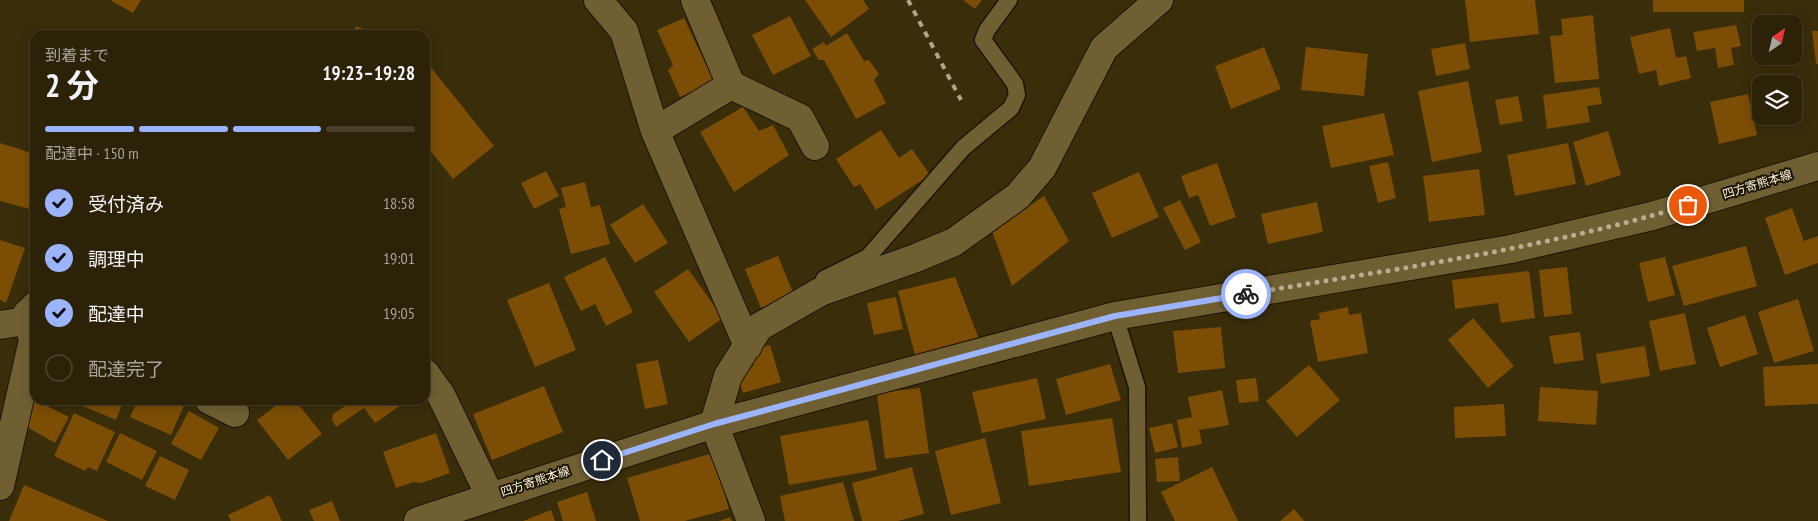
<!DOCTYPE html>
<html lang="ja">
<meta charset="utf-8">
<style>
body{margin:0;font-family:"PT Sans Narrow","Noto Sans JP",sans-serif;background:#332a12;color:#f1f3f6;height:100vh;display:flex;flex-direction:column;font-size:19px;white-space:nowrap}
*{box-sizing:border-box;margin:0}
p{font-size:16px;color:#a6a49c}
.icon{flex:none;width:28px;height:28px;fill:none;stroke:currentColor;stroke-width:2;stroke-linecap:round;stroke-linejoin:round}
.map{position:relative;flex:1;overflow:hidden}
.drawer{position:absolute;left:30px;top:30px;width:400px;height:375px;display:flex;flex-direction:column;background:#2b2208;border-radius:15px;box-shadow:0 2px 12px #0003,0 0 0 1px #473f29}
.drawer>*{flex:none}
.needle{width:32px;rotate:34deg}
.fabs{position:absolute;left:1752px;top:15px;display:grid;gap:10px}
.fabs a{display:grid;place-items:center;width:50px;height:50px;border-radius:10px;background:#2b2208;box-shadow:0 2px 12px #0003,0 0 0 1px #473f29;font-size:25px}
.pin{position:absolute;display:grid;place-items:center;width:42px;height:42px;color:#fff;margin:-21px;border:2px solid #fff;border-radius:50%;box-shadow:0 1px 5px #0007}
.courier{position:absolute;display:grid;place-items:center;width:50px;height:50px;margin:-25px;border:4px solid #9bb4fd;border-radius:50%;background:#fff;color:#222;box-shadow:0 1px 6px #0007}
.summary em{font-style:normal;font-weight:700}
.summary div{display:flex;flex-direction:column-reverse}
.summary{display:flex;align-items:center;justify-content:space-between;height:85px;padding:0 15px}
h1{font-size:32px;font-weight:700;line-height:38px}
.bar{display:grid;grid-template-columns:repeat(4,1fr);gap:8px 5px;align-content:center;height:60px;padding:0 15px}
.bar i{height:6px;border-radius:4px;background:#473f29}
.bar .active{background:#9bb4fd}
.bar p{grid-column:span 4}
ol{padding:0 15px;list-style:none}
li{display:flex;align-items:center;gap:15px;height:55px}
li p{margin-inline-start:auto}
li .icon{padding:5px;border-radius:50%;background:#9bb4fd;color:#111;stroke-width:4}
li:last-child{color:#a6a49c}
li i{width:28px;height:28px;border:2px solid #473f29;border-radius:50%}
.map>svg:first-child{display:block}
.building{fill:#7c4d05}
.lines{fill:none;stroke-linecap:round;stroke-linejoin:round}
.lane-casing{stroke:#1e1501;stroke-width:19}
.street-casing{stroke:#1e1501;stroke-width:30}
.secondary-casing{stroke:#1e1501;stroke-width:30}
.lane{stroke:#705f33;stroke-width:16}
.street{stroke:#705f33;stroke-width:28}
.secondary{stroke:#705f33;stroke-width:28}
.rail{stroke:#b0a589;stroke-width:4;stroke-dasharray:6 6;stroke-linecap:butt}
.done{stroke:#b9ae93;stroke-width:5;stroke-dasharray:0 9}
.route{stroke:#9bb4fd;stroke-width:6}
.labels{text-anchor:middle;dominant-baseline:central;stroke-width:4;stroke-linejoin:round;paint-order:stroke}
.street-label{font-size:12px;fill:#fef4dd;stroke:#1c1604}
</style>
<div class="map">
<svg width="1818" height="521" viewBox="0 0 1818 521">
<rect width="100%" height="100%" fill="#392d0a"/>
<path class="building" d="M110,0h31l-8,13z
M805,0h58l6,9 -38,28z
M963,0h19l-7,9z
M1465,0h70l4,34 -69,8z
M1653,0h91v12h-91z
M1593,15l6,64 -44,4 -5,-47 13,-1 -2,-16z
M790,16l21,40 -38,19 -21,-40z
M684,18l30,64 -34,15 -12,-27 5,-5 -16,-35z
M1736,25l5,21 -10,2 3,17 -16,3 -3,-20 -18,3 -4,-19z
M356,26l22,9h-25z
M1670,28l6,30 10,-2 5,22 -32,8 -3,-16 -17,4 -9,-37z
M95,30l20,4v1h-21z
M1812,31h6v33h-2z
M847,33l17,28 5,-1 10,14 -5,6 12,23 -30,16 -32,-59h-5l-7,-11 12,-7 2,4z
M1465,43l5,26 -34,7 -5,-27z
M1264,47l17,42 -50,20 -16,-43z
M1306,47l62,7 -4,42 -63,-6z
M425,60l69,86 -41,33 -28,-35z
M1468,81l14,71 -50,10 -14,-71z
M1599,87l3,17 -15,2 3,16 -43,7 -4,-34z
M1748,94l9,41 -38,9 -9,-42z
M1518,96l5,25 -23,4 -5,-25z
M743,107l16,24 14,-6 16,30 -55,37 -34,-60z
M1384,113l10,42 -63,13 -9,-42z
M881,130l18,28 13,-9 18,26 -54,35 -16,-26 -6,3 -18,-28z
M1608,131l13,44 -35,11 -13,-44z
M0,143l35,11v49l-2,7 -33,-9z
M1568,143l8,41 -61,12 -8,-41z
M1388,162l8,36 -18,5 -9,-37z
M1217,163l19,54 -26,9 -12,-31 -9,3 -8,-22z
M1479,169l6,46 -56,7 -6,-46z
M546,171l13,25 -25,13 -13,-26z
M1139,172l20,45 -47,21 -20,-45z
M585,182l6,25 9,-2 10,39 -39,10 -12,-45 7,-2 -5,-19z
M1044,196l25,45 -57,45 -20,-55z
M1180,200l21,42 -16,8 -22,-42z
M1317,202l6,30 -55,12 -7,-30z
M643,204l25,39 -33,20 -25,-38z
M1792,208l12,33 14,-5v27l-33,12 -20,-57z
M0,240l25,8 -19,55 -6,-3z
M1746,246l11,40 -73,20 -12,-40z
M778,256l16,39 -33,13 -16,-39z
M605,257l28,55 -27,14 -11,-22 -14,7 -17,-34z
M1665,257l10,38 -27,7 -9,-39z
M1567,267l5,47 -28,3 -5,-47z
M688,269l35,49 -34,24 -35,-50z
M1529,271l6,47 -34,5 -3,-20 -43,6 -3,-29z
M955,277l24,62 -64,16 -17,-64z
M549,283l27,67 -41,17 -28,-67z
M896,297l7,32 -29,6 -7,-32z
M1798,299l16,52 -40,12 -16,-51z
M1348,307l1,8 12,-2 7,40 -50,9 -8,-41 10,-2 -1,-6z
M1685,313l11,51 -36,7 -11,-50z
M1745,315l13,39 -38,13 -13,-39z
M1473,318l41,48 -26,22 -40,-48z
M1221,327l4,41 -47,5 -5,-42z
M1580,332l4,28 -30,4 -5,-28z
M770,345l11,37 -38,11 -7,-23 18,-4 -5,-15z
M1645,346l5,30 -49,8 -5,-30z
M658,360l10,44 -23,5 -9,-45z
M1110,364l11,36 -55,15 -10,-36z
M1818,364v40l-53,2 -2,-39z
M1309,365l31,35 -43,37 -31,-36z
M1037,378l9,41 -64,14 -10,-41z
M1256,378l3,23 -20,2 -3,-23z
M544,386l19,46 -71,28 -19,-46z
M1540,387l58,4 -2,34 -58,-4z
M920,388l9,65 -44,6 -8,-66z
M1222,390l7,35 -30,5 3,14 -20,4 -5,-28 15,-3 -4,-20z
M35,395v5l34,17 -14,26 -35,-20z
M86,400h38l-8,20 -33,-14z
M138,400h39l8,3 -14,32 -41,-18z
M283,400h12l27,34 -34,26 -31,-40z
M348,400h58l1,1 -32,22 -11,-15 -28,19 -4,-7 1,-6 17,-11z
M1504,404l2,32 -51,2 -1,-31z
M189,411l30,17 -18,32 -30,-16z
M74,413l41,19 -18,39 -9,-4 -3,4 -31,-15z
M1112,418l9,54 -92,14 -8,-55z
M868,420l9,50 -88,15 -9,-49z
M1172,423l6,24 -23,6 -6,-25z
M120,433l37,18 -15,29 -36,-18z
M436,433l14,40 -29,10 -7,-1 -18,6 -13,-36z
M985,438l16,65 -50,12 -16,-64z
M713,453l16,56 -44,12h-45l-13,-43z
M160,456l29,14 -14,30 -30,-14z
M1178,457l2,24 -23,1 -2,-23z
M912,467l12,47 -26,7h-36l-10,-38z
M1212,467l26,54h-63l-14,-29z
M843,482l11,39h-69l-5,-25z
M24,485l84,36h-99z
M587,492l9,29h-33l-6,-19z
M270,495l12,26h-51l-3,-6z
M332,501l8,20h-26l-5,-11z
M1294,509l10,12h-24z
M551,510l4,11h-32z
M730,517l2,4h-13z"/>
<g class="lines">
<defs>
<path id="lane" d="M822,285l2,-6 44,-22 95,-109 48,-40 6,-13 -2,-11 -32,-44 4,-10 22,-30
M1115,316l22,71 1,134"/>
<path id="street" d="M598,0l26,31 31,100 93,215
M695,0l36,85 69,33 15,28
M655,131l76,-46
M0,325l20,-3 15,-16
M425,373l16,22 49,101
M209,400l26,13
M0,486l33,-146 -6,-26
M751,521l-37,-97 14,-48 31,-49 61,-35 96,-34 38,-16 64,-46 24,-28 62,-120 55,-48"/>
<path id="secondary" d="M418,521l296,-97 401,-108 396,-67 141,-33 166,-50"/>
</defs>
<use href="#lane" class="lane-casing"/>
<use href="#street" class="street-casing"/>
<use href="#secondary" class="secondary-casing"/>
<use href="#lane" class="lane"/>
<use href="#street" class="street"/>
<use href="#secondary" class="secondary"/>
<path class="rail" d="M908,0l53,100"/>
</g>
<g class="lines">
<path class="done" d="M1246,294c148,-25 298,-45 442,-89"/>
<path class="route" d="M602,460l112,-36 401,-108 131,-22"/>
</g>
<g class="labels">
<g class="street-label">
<text transform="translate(1757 184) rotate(-17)">四方寄熊本線</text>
<text transform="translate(535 481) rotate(-18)">四方寄熊本線</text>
</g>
</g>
</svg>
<div class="fabs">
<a><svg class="needle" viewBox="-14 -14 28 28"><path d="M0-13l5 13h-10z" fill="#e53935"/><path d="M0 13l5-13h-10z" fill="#a6a49c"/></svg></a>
<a><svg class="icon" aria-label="layers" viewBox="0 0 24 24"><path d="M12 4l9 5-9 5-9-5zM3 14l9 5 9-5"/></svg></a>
</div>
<div class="pin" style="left:1688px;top:205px;background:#ea580c"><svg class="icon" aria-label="bag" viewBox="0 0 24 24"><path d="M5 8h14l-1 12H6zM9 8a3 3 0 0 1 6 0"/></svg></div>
<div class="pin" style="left:602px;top:460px;background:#1f2937"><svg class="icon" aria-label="home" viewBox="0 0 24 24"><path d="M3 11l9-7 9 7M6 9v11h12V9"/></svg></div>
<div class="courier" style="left:1246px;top:294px"><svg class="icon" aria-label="bike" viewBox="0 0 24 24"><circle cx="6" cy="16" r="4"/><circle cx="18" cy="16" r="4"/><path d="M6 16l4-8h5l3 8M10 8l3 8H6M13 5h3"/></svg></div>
<section class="drawer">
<div class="summary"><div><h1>2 分</h1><p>到着まで</p></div><em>19:23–19:28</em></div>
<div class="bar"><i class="active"></i><i class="active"></i><i class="active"></i><i></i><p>配達中 · 150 m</p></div>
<ol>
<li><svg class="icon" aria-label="check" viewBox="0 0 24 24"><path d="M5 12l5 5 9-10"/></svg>受付済み<p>18:58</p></li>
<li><svg class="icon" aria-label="check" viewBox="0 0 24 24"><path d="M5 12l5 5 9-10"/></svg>調理中<p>19:01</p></li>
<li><svg class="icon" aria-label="check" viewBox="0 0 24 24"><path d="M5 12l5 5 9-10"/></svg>配達中<p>19:05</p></li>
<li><i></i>配達完了</li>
</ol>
</section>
</div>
